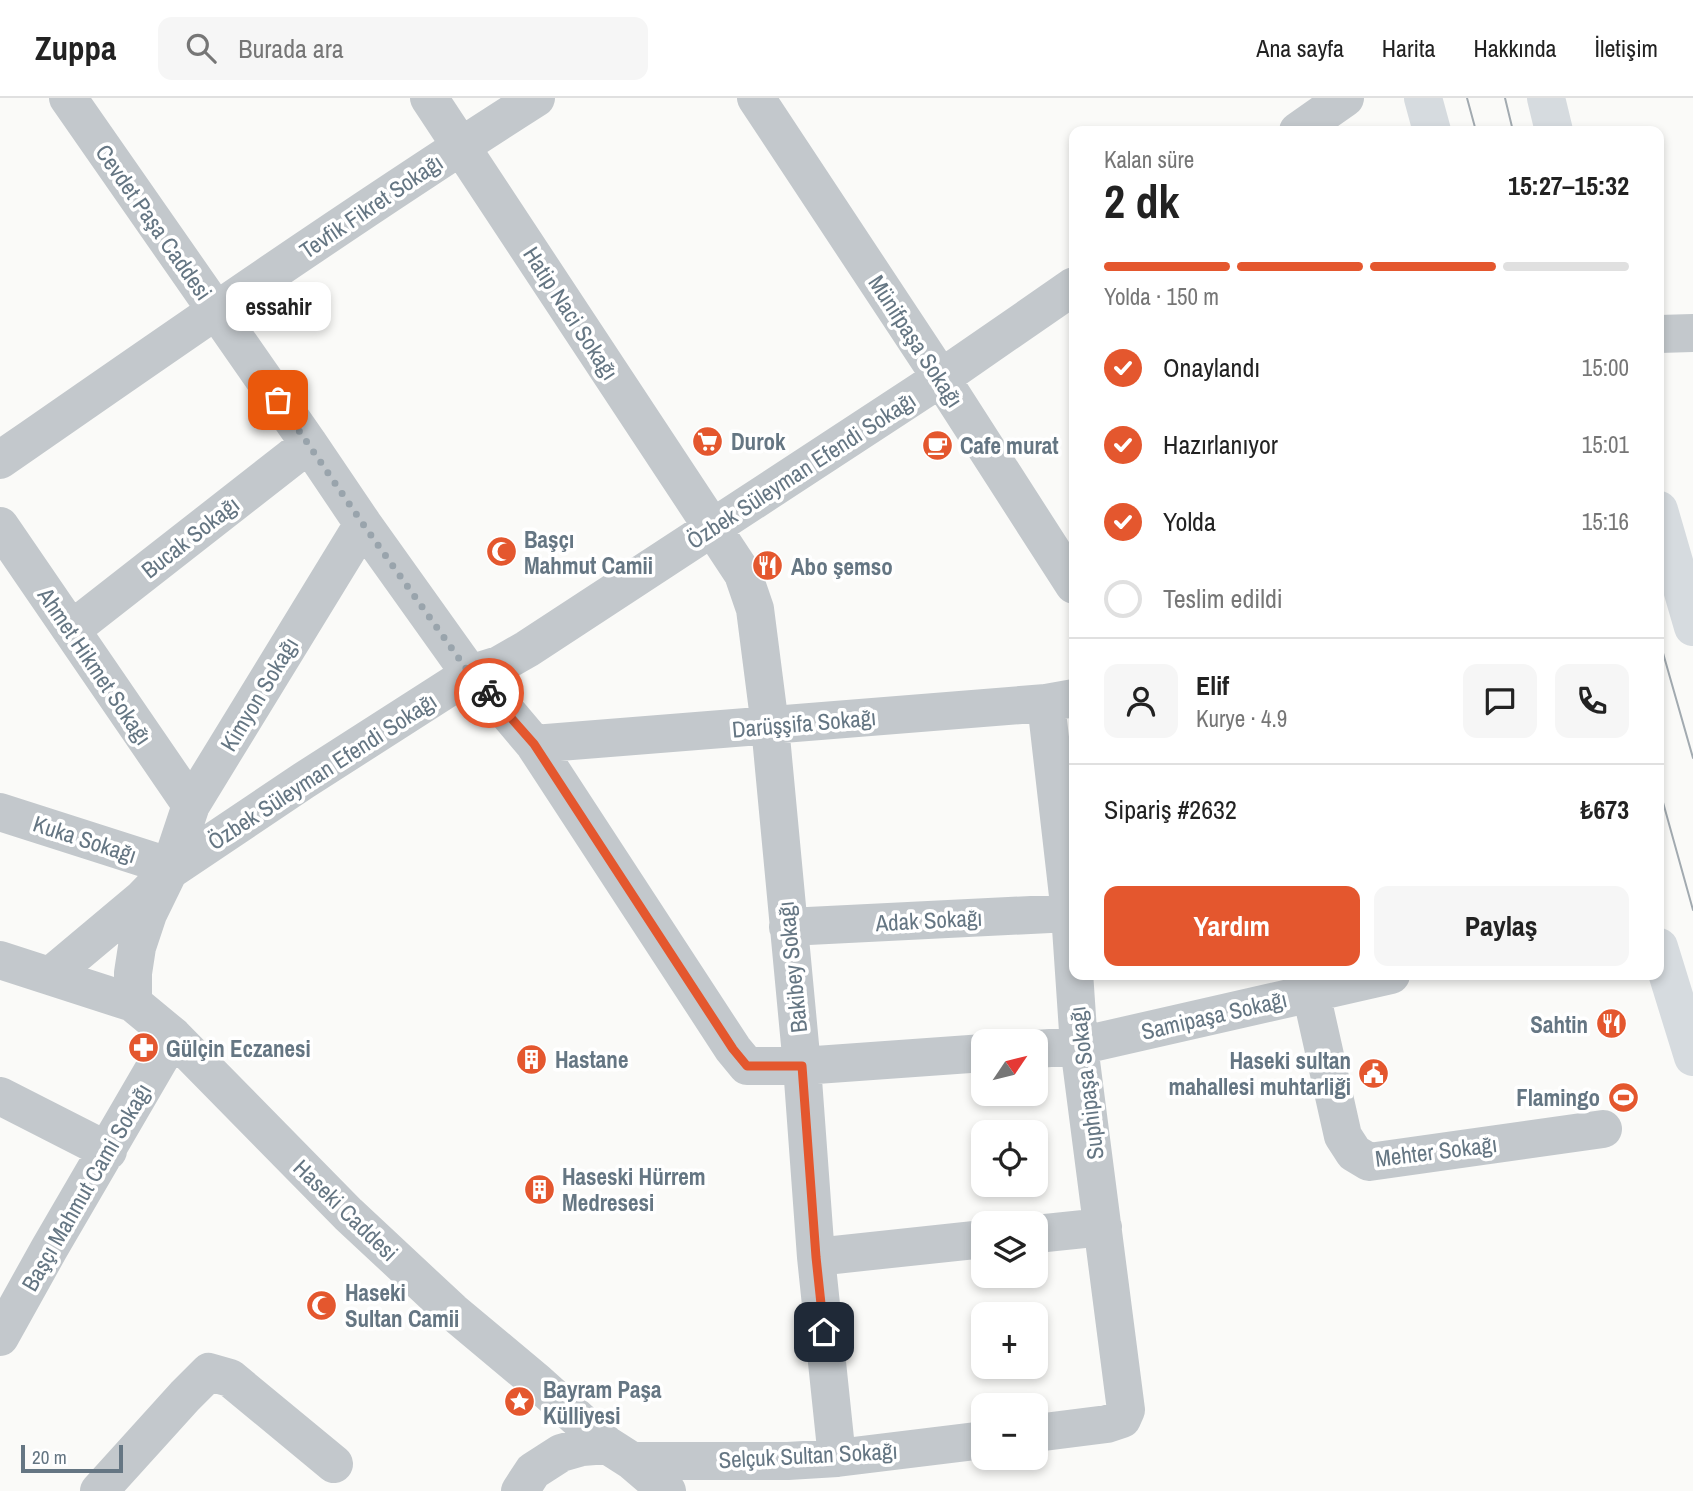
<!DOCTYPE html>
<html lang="tr">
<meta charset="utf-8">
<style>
body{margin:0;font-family:"Archivo Narrow",sans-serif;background:#f6f6f6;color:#222;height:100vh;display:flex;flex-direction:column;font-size:26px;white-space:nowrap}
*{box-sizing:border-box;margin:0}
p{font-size:23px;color:#767676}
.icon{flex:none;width:38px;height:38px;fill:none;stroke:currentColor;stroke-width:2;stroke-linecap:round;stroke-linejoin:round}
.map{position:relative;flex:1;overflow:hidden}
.side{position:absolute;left:1069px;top:28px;width:595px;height:854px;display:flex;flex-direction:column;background:#fff;border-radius:14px;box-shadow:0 4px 10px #0003}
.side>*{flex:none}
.needle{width:46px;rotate:55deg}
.tools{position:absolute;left:971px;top:931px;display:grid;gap:14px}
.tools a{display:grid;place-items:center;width:77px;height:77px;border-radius:14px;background:#fff;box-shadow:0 4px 10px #0003;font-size:35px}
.scale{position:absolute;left:21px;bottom:18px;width:102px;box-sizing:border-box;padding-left:7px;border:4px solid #657683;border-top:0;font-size:19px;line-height:24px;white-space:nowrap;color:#657683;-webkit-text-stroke:5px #fff;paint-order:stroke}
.pin{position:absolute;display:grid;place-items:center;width:60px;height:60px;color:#fff;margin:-30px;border-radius:14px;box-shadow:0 4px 10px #0006}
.courier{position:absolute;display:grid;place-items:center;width:70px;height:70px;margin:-35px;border:5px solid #e4572e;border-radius:50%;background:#fff;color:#222;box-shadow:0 2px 9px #0007}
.bubble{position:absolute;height:49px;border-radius:14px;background:#fff;box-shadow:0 4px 10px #0003;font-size:23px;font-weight:800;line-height:49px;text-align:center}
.head em{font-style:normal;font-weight:800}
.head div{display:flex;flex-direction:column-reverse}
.head{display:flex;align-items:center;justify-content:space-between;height:119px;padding:0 35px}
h1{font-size:46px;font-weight:800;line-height:52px}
.bar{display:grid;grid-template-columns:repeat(4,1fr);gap:10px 7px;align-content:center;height:84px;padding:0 35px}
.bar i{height:9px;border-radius:5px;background:#e0e0e0}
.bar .active{background:#e4572e}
.bar p{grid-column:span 4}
.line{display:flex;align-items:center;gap:18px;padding:0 35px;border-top:2px solid #e0e0e0}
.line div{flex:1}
.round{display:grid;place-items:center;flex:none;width:74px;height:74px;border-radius:14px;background:#f6f6f6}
ol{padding:0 35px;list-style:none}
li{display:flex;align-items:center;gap:21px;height:77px}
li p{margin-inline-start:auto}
li .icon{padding:7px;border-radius:50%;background:#e4572e;color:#fff;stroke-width:4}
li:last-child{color:#767676}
li i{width:38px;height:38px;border:4px solid #e0e0e0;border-radius:50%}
.primary-button{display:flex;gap:14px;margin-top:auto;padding:14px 35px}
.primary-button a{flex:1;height:80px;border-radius:14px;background:#e4572e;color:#fff;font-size:28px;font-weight:800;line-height:80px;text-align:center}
.primary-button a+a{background:#f6f6f6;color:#222}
header{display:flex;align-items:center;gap:42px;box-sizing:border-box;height:98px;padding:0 35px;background:#fff;border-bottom:2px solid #e0e0e0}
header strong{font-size:33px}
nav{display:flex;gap:38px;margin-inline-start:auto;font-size:24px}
.search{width:490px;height:63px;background:#f6f6f6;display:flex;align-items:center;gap:18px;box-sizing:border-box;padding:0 24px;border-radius:14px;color:#767676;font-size:26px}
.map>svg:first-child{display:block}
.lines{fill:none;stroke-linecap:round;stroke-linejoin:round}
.minor{stroke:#c3c8cc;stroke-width:38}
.major{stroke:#d6dbdf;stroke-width:38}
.tram{stroke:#a2aab0;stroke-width:2}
.done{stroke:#99a4ac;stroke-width:7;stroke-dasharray:0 12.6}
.route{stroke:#e4572e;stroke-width:9}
.labels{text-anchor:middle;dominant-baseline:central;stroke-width:7;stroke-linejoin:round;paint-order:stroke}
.street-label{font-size:23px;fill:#657683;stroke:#fff}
.poi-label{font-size:23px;font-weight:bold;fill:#657683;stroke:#fff;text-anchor:start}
</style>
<header>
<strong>Zuppa</strong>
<div class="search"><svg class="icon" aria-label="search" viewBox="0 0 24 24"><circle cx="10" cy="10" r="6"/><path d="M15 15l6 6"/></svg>Burada ara</div>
<nav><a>Ana sayfa</a><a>Harita</a><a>Hakkında</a><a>İletişim</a></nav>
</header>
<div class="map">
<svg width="1693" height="1393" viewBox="0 0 1693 1393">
<rect width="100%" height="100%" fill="#fafaf8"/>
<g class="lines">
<path class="minor" d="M68,0l241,346 54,80 107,150 26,25 38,45 199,305 14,17h55l182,-13
M429,0l314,476 12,35 15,117 32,340 14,191 21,201
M756,0l185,280 133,207
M1298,33l47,-33
M1659,236l34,-1
M0,362c177,-123 354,-246 536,-362
M0,428l191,279
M71,532l238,-186
M534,646l512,-41 28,-5
M0,714l153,49 16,10
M788,829l282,-14
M0,862l133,43 40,33 175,178 104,97 85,71 70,63 25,16 35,30
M50,878l93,-78 26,-27 134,-90 167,-107 29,-9 28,-16 414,-271 133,-92
M1311,895l32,143 11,17 15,9 234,-33
M133,905v-30l4,-26 11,-33 21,-43 22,-66 172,-281
M1036,951l43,-3 312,-71
M0,998l108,55
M1036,1136l67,-7
M816,1159l168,-18
M0,1239l49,-88 124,-213
M1036,1335l71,-9 15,-5 4,-9 -47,-364 -9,-133 -24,-210
M632,1363h156l49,-3 147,-18
M99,1393l86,-95 24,-24 21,6 104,86
M520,1393l13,-20 28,-18 21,-6 25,-2"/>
<path class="major" d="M1423,0l9,33
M1546,0l8,33
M1659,412l34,117
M1659,849l34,110"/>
<path class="tram" d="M1467,0l9,33
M1505,0l8,33
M1659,541l34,119
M1659,690l34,122"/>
</g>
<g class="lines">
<path class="done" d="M278,302l85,124 107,150 19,19"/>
<path class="route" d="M489,595l45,51 199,305 14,17h55l14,191 8,75"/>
</g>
<defs>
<symbol id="supermarket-disc" viewBox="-11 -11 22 22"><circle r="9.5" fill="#e4572e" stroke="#fff"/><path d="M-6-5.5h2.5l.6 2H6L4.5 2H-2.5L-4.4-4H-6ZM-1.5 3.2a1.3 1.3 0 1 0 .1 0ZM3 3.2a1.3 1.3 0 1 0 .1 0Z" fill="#fff"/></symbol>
<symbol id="cafe-disc" viewBox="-11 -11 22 22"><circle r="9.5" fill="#e4572e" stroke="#fff"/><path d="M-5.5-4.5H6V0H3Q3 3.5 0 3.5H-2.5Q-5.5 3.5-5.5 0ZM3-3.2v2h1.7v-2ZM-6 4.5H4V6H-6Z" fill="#fff"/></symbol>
<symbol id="mosque-disc" viewBox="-11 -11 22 22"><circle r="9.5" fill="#e4572e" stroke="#fff"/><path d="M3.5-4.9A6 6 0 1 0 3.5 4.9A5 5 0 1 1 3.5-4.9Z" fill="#fff"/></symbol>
<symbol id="restaurant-disc" viewBox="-11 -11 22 22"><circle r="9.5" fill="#e4572e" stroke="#fff"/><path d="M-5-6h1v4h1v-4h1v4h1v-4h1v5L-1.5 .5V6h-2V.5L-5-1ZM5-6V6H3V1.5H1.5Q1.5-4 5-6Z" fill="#fff"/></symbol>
<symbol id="pharmacy-disc" viewBox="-11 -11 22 22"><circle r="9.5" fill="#e4572e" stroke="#fff"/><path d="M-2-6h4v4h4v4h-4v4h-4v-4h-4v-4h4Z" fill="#fff"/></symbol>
<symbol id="building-disc" viewBox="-11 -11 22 22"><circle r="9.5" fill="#e4572e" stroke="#fff"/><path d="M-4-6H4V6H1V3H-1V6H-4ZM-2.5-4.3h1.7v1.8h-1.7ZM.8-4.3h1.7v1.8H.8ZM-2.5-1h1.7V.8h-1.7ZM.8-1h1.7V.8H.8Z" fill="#fff"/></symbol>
<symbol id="civic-disc" viewBox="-11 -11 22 22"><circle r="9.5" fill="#e4572e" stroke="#fff"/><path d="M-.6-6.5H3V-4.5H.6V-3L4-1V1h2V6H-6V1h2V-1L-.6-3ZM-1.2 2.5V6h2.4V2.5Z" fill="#fff"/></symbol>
<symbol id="stadium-disc" viewBox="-11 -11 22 22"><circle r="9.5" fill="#e4572e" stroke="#fff"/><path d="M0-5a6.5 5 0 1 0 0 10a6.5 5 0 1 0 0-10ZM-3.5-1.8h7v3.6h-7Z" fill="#fff"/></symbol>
<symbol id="sight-disc" viewBox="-11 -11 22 22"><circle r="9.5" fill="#e4572e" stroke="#fff"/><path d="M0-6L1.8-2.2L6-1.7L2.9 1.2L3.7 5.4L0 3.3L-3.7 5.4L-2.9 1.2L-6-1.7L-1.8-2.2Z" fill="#fff"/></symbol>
</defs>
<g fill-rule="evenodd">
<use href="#supermarket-disc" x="690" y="326" width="35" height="35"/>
<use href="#cafe-disc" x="920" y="330" width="35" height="35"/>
<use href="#mosque-disc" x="484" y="436" width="35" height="35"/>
<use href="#restaurant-disc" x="750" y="450" width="35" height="35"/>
<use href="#restaurant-disc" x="1594" y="908" width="35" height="35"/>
<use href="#pharmacy-disc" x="126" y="932" width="35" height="35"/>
<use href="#building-disc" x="514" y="944" width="35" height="35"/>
<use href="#civic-disc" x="1356" y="958" width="35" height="35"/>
<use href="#stadium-disc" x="1606" y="982" width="35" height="35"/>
<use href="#building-disc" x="522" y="1074" width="35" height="35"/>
<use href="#mosque-disc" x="304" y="1190" width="35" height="35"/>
<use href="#sight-disc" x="502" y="1286" width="35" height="35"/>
</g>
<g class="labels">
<g class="street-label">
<text transform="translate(371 108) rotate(-34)">Tevfik Fikret Sokağı</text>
<text transform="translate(154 124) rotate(55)">Cevdet Paşa Caddesi</text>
<text transform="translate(571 215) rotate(57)">Hatip Naci Sokağı</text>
<text transform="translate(916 243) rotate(57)">Münifpaşa Sokağı</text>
<text transform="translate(801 372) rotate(-33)">Özbek Süleyman Efendi Sokağı</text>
<text transform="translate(190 439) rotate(-38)">Bucak Sokağı</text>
<text transform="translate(95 568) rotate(56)">Ahmet Hikmet Sokağı</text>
<text transform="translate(259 596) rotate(-59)">Kimyon Sokağı</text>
<text transform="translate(804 625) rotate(-5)">Darüşşifa Sokağı</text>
<text transform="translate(322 673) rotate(-33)">Özbek Süleyman Efendi Sokağı</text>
<text transform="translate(85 741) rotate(18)">Kuka Sokağı</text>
<text transform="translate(929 822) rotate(-3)">Adak Sokağı</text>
<text transform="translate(792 869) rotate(-96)">Bakibey Sokağı</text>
<text transform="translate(1214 917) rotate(-13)">Samipaşa Sokağı</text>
<text transform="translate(1086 985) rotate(-97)">Suphipaşa Sokağı</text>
<text transform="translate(1436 1053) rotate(-7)">Mehter Sokağı</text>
<text transform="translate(86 1089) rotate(-60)">Başçı Mahmut Cami Sokağı</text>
<text transform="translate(346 1112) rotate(44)">Haseki Caddesi</text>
<text transform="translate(808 1357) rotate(-3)">Selçuk Sultan Sokağı</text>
</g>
<g class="poi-label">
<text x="731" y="343">Durok</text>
<text x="960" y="347">Cafe murat</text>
<text x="524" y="441">Başçı<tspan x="524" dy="26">Mahmut Camii</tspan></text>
<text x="791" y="468">Abo şemso</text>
<text x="1588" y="926" text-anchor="end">Sahtin</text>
<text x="166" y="950">Gülçin Eczanesi</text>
<text x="555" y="961">Hastane</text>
<text x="1351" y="962" text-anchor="end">Haseki sultan<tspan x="1351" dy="26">mahallesi muhtarliği</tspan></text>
<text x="1600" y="999" text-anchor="end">Flamingo</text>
<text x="562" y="1078">Haseski Hürrem<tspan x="562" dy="26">Medresesi</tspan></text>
<text x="345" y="1194">Haseki<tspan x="345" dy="26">Sultan Camii</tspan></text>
<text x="543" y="1291">Bayram Paşa<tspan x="543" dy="26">Külliyesi</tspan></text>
</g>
</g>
</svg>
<div class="tools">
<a><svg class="needle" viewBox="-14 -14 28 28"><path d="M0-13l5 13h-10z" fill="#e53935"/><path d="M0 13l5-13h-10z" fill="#767676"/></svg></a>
<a><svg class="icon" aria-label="locate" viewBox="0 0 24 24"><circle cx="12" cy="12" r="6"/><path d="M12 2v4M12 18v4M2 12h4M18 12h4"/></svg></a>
<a><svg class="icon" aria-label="layers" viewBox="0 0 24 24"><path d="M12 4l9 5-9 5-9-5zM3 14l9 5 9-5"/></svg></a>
<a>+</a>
<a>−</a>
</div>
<div class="scale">20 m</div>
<div class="pin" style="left:278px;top:302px;background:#ea580c"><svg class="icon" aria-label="bag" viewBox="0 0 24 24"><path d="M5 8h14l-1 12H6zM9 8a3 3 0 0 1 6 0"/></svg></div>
<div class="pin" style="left:824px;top:1234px;background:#1f2937"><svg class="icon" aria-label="home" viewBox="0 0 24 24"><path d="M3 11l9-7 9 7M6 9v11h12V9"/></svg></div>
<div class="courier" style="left:489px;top:595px"><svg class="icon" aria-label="bike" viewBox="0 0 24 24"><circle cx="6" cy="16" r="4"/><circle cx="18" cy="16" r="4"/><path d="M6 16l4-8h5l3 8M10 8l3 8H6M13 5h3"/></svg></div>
<div class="bubble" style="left:226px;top:184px;width:105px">essahir</div>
<section class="side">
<div class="head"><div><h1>2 dk</h1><p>Kalan süre</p></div><em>15:27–15:32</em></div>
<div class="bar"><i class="active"></i><i class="active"></i><i class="active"></i><i></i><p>Yolda · 150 m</p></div>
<ol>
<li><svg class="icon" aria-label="check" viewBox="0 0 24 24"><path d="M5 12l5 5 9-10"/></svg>Onaylandı<p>15:00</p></li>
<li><svg class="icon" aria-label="check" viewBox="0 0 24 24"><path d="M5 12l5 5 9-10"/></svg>Hazırlanıyor<p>15:01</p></li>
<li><svg class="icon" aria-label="check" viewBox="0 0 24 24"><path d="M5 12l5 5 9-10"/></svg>Yolda<p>15:16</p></li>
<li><i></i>Teslim edildi</li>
</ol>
<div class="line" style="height:126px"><a class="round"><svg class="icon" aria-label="person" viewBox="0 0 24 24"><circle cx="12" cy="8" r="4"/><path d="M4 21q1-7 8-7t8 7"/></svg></a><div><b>Elif</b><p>Kurye · 4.9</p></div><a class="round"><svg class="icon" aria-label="chat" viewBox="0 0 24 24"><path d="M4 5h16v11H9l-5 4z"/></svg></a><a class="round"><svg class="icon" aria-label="phone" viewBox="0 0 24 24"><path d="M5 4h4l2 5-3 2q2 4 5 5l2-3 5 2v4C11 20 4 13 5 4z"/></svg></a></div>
<div class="line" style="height:91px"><div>Sipariş #2632</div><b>₺673</b></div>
<div class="primary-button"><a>Yardım</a><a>Paylaş</a></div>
</section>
</div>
